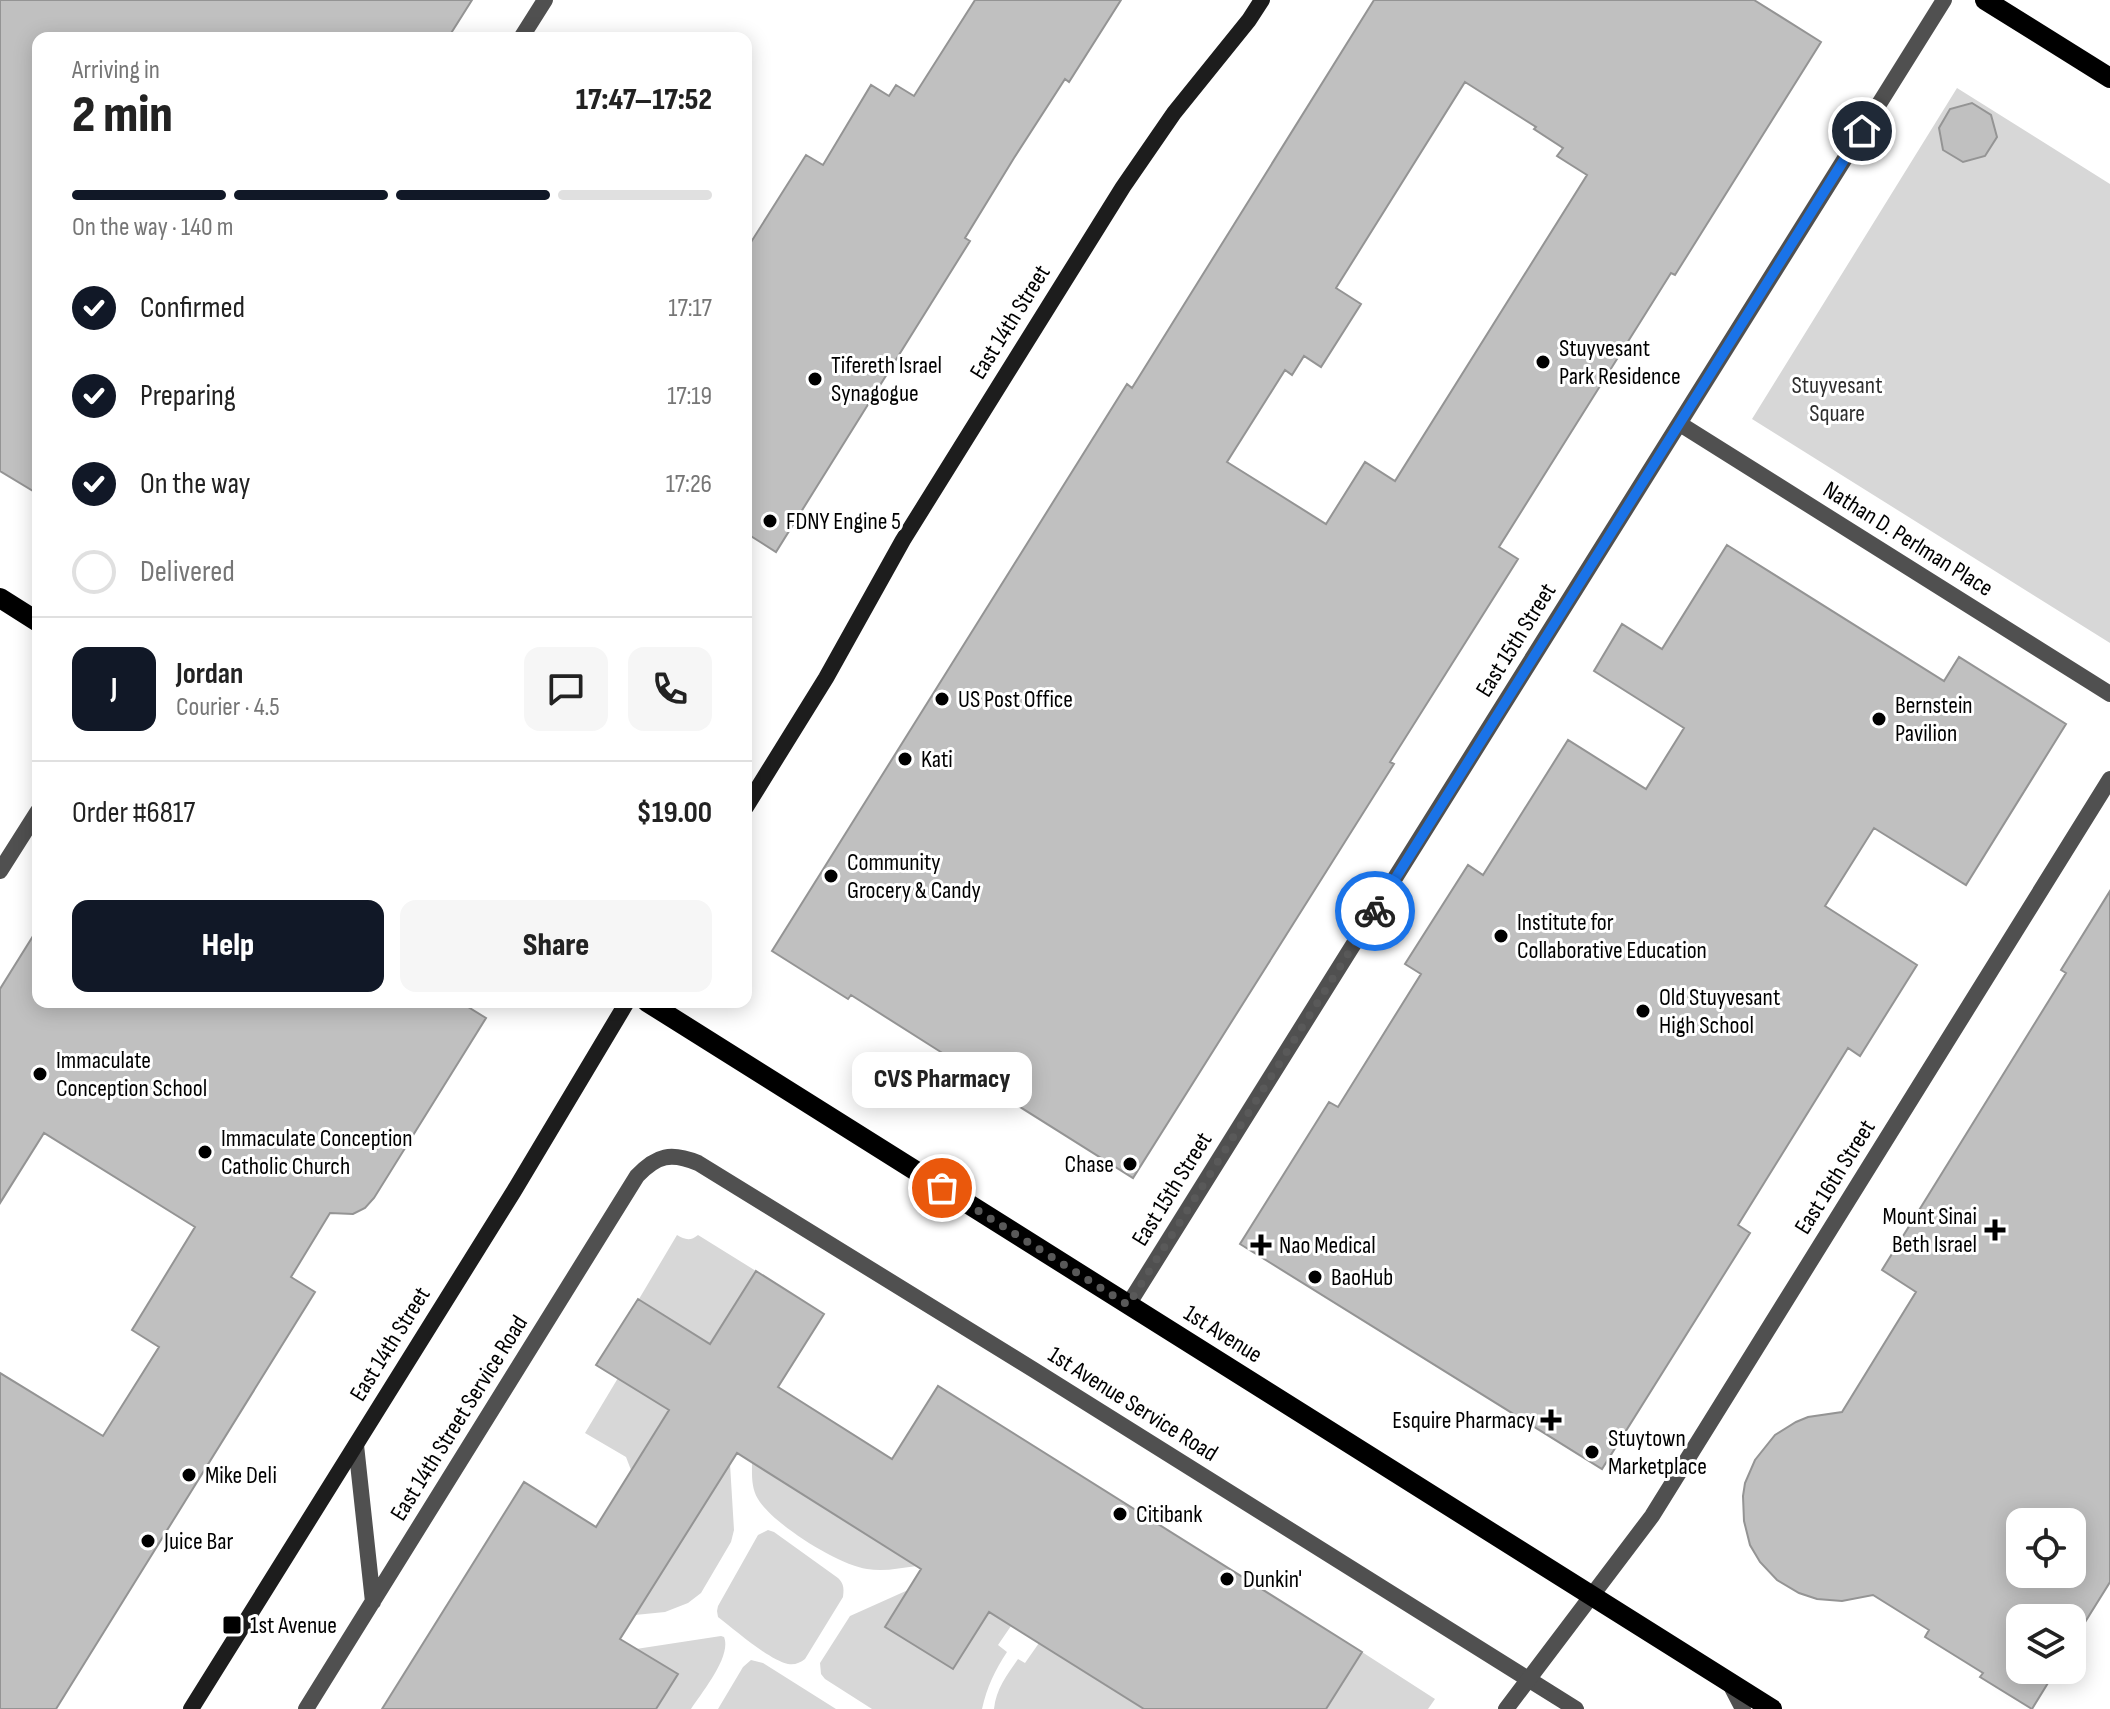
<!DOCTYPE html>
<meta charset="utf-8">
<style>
body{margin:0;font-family:"Sofia Sans Condensed",sans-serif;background:#f6f6f6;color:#222;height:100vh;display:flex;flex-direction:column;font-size:30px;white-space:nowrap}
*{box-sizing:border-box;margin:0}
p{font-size:26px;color:#767676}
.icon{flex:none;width:44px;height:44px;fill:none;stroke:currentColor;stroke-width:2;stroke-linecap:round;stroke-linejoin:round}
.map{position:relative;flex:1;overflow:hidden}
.sheet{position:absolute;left:32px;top:32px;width:720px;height:976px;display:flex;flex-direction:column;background:#fff;border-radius:16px;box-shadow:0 4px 20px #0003}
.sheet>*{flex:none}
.tools{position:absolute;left:2006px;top:1508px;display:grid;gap:16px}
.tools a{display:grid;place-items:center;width:80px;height:80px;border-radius:16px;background:#fff;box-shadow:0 4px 20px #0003;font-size:40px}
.pin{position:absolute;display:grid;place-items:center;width:68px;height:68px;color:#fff;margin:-34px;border:4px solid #fff;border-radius:50%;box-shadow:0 2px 8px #0007}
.courier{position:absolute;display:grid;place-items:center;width:80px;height:80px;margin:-40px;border:6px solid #1a73e8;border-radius:50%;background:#fff;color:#222;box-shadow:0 2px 10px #0007}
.bubble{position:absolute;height:56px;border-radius:16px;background:#fff;box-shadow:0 4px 20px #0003;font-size:26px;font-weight:800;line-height:56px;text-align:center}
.head em{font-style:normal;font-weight:800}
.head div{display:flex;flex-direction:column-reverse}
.head{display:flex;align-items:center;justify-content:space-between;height:136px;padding:0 40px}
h1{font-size:52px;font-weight:800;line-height:60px}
.bar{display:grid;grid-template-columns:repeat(4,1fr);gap:12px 8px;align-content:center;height:96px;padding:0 40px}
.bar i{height:10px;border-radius:6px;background:#e0e0e0}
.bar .selected{background:#111827}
.bar p{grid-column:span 4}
.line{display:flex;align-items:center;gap:20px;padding:0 40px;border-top:2px solid #e0e0e0}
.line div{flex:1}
.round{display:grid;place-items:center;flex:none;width:84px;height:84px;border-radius:16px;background:#f6f6f6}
ol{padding:0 40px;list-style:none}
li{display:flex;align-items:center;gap:24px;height:88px}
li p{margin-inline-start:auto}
li .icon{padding:8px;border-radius:50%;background:#111827;color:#fff;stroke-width:4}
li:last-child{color:#767676}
li i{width:44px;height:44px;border:4px solid #e0e0e0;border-radius:50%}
.action{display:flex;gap:16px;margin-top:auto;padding:16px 40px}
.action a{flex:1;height:92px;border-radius:16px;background:#111827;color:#fff;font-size:32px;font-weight:800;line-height:92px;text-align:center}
.action a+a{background:#f6f6f6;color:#222}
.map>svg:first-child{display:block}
.green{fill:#d7d7d7}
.building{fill:#c0c0c0;stroke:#949494;stroke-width:2;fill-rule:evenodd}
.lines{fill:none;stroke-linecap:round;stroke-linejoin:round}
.lane{stroke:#505050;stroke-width:16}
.street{stroke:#505050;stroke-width:16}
.secondary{stroke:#1d1d1d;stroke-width:16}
.primary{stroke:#000;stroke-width:20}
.done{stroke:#595959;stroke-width:8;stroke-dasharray:0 14.4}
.route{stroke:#1a73e8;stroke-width:10}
.poi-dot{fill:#000;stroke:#fff;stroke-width:3}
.labels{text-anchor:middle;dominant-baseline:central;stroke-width:6;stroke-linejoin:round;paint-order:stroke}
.street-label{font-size:24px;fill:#000;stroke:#fff}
.poi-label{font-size:24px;fill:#000;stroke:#fff;text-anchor:start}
.park-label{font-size:24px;fill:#2e2e2e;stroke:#fff}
</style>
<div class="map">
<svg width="2110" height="1709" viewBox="0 0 2110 1709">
<rect width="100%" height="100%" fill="#fff"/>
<path class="green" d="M1957,88l153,96v459l-358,-224z
M677,1235c8,5 14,6 21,0l58,36 -46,73 -71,-45z
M618,1378l51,32 -38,60 -5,-13 -41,-24z
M752,1462l165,104c-17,2 -33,6 -50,3 -29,-4 -94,-45 -109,-70 -7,-11 -6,-25 -6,-37z
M730,1464l4,66 -3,12 -30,51 -13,10 -23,9 -30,3z
M768,1530l6,2 64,46c6,6 6,10 5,19l-38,62c-5,4 -10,6 -17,5 -19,-4 -53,-34 -70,-47l-1,-6 1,-5 40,-71z
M908,1590l-23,37 104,-16 22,15 -13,19 9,7c-12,18 -20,35 -25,57h-110l-47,-30 -4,-5 -1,-11 30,-47z
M721,1636l3,1c8,19 -22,55 -33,72h-35l21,-35 -41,-25z
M1039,1643l105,66h-150c2,-20 13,-34 24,-50l7,4z
M1362,1652l73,47 -7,10h-102z
M751,1660l12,3 73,46h-118l25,-42z"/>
<path class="building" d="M0,0h472l-24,38h-410v456l-38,-23z
M975,0h146l-52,82 -4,-3 -51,79 -49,80 5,3 -194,311 -30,-19v-283l60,-95 17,10 48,-80 18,11 7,-11 18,11z
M1374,0h380l67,42 -146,233 -4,-2 -172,274 19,12 -128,203 4,2 -261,414 -180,-113 2,-4 -104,-66 -3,4 -76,-48 355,-567 5,4zM1465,82l71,45 -2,2 29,19 -6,8 30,19 -192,306 -30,-19 -39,62 -99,-62 58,-92 7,5 12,-19 17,11 40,-63 -25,-16z
M1972,103l19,12 6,22 -12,19 -22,6 -20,-12 -4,-22 11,-19z
M1727,545l217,136 15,-24 107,67 -100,161 -92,-57 -49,78 92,59 -57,91 -12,-8 -110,177 12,8 -148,236 -362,-225 89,-142 9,5 83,-133 -16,-10 63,-99 15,10 85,-135 78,49 38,-61 -90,-57 28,-47 40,25z
M2110,891v691l-38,61v-25h-52v52h36l-24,39 -52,-32 3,-4 -58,-36 4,-7 -56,-35 -31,6 -25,-2 -18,-6 -22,-13 -17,-18 -10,-17 -6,-24 -1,-25 2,-13 10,-23 20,-25 21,-13 12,-5 34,-5 74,-120 -34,-22 184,-297 -5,-3zM2020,1522h52v52h-52z
M38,928v74h422l26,16 -112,180 -9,10 -12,6 -23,-1 -39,64 24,15 -259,417h-56v-336l103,63 56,-89 -27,-17 63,-103 -151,-94 -44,70v-214z
M756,1271l68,43 -46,73 114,72 46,-73 424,266 -36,57h-182l-155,-97 -36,57 -68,-42 36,-58 -184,-116 -117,186 58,35 -22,35h-274l142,-227 72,45 73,-117 -73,-45 42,-66 72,45z"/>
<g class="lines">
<path class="lane" d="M356,1445l17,157
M1729,1682l14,27
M306,1709l331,-533c20,-21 34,-24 61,-13l336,207 542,339"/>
<path class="street" d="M521,38l24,-38
M1680,424l430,270
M0,871l38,-60
M1128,1305l816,-1305
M1506,1709l146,-193 458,-737"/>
<path class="secondary" d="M746,807l80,-129 77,-138 220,-353 51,-74 75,-93 13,-20
M191,1709l323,-518 113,-189"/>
<path class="primary" d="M1985,0l125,78
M0,598l38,24
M647,1002l1125,707"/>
</g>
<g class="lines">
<path class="done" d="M942,1188l186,117 247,-394"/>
<path class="route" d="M1375,911l487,-780"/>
</g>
<g class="poi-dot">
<circle cx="1543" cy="362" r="8"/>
<circle cx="815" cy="379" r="8"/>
<circle cx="770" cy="521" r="8"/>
<circle cx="942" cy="699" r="8"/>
<circle cx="1879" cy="719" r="8"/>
<circle cx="905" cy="759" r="8"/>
<circle cx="831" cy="876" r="8"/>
<circle cx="1501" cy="936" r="8"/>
<circle cx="1643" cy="1011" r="8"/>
<circle cx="40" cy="1074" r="8"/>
<circle cx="205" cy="1152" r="8"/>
<circle cx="1130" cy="1164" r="8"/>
<path d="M1991 1218h8v8h8v8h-8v8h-8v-8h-8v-8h8z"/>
<path d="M1257 1233h8v8h8v8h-8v8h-8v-8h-8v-8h8z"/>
<circle cx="1315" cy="1277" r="8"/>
<path d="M1547 1408h8v8h8v8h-8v8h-8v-8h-8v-8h8z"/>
<circle cx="1592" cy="1452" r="8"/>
<circle cx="189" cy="1475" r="8"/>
<circle cx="1120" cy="1514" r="8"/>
<circle cx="148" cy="1541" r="8"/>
<circle cx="1227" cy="1579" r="8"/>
<rect x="222" y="1615" width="20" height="20" rx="4"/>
</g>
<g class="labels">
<g class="street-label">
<text transform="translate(1010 322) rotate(-58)">East 14th Street</text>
<text transform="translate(1908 539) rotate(32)">Nathan D. Perlman Place</text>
<text transform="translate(1516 640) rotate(-58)">East 15th Street</text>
<text transform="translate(1835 1177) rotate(-58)">East 16th Street</text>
<text transform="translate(1172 1189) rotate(-58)">East 15th Street</text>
<text transform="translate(1223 1334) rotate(32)">1st Avenue</text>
<text transform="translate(390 1344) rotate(-58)">East 14th Street</text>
<text transform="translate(1133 1404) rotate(32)">1st Avenue Service Road</text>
<text transform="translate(459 1418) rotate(-58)">East 14th Street Service Road</text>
</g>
<g class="poi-label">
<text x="1559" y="348">Stuyvesant<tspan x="1559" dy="28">Park Residence</tspan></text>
<text x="831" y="365">Tifereth Israel<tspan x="831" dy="28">Synagogue</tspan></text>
<text x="786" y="521">FDNY Engine 5</text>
<text x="958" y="699">US Post Office</text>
<text x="1895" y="705">Bernstein<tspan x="1895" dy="28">Pavilion</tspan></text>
<text x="921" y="759">Kati</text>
<text x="847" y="862">Community<tspan x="847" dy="28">Grocery &amp; Candy</tspan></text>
<text x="1517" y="922">Institute for<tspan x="1517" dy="28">Collaborative Education</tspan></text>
<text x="1659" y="997">Old Stuyvesant<tspan x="1659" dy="28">High School</tspan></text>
<text x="56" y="1060">Immaculate<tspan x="56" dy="28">Conception School</tspan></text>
<text x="221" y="1138">Immaculate Conception<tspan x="221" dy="28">Catholic Church</tspan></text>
<text x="1114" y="1164" text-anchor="end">Chase</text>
<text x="1977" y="1216" text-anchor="end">Mount Sinai<tspan x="1977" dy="28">Beth Israel</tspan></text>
<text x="1279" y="1245">Nao Medical</text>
<text x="1331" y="1277">BaoHub</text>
<text x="1535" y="1420" text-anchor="end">Esquire Pharmacy</text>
<text x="1608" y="1438">Stuytown<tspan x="1608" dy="28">Marketplace</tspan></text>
<text x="205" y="1475">Mike Deli</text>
<text x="1136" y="1514">Citibank</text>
<text x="164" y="1541">Juice Bar</text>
<text x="1243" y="1579">Dunkin'</text>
<text x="250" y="1625">1st Avenue</text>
</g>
<g class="park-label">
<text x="1837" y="385">Stuyvesant<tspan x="1837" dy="28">Square</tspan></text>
</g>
</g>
</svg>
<div class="tools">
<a><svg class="icon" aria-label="locate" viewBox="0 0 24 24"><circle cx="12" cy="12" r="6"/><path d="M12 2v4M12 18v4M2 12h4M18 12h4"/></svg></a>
<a><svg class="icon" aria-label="layers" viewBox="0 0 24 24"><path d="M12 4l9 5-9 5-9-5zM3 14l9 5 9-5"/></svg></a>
</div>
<div class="pin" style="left:942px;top:1188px;background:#ea580c"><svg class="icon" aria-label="bag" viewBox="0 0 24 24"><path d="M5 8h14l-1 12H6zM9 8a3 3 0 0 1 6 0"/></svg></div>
<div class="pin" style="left:1862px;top:131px;background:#1f2937"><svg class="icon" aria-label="home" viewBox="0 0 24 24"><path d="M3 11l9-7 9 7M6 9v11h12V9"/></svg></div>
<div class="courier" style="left:1375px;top:911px"><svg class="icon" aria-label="bike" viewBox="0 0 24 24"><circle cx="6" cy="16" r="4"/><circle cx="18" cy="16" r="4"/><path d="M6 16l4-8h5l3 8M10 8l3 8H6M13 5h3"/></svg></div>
<div class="bubble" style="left:852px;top:1052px;width:180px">CVS Pharmacy</div>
<section class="sheet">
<div class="head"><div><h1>2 min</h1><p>Arriving in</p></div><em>17:47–17:52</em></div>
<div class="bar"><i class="selected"></i><i class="selected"></i><i class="selected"></i><i></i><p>On the way · 140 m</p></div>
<ol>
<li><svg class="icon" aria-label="check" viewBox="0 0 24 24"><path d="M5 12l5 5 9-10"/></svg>Confirmed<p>17:17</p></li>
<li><svg class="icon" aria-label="check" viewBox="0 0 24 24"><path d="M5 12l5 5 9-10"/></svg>Preparing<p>17:19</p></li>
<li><svg class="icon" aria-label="check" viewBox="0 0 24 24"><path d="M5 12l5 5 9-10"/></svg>On the way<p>17:26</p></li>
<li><i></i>Delivered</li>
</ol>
<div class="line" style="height:144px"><b class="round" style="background:#111827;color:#fff">J</b><div><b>Jordan</b><p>Courier · 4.5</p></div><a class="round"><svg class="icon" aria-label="chat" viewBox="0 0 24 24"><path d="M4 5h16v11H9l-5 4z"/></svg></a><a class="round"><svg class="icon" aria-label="phone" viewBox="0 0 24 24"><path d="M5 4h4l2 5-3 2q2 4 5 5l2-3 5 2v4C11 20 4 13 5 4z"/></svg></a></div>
<div class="line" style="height:104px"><div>Order #6817</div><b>$19.00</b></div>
<div class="action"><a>Help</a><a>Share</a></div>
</section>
</div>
